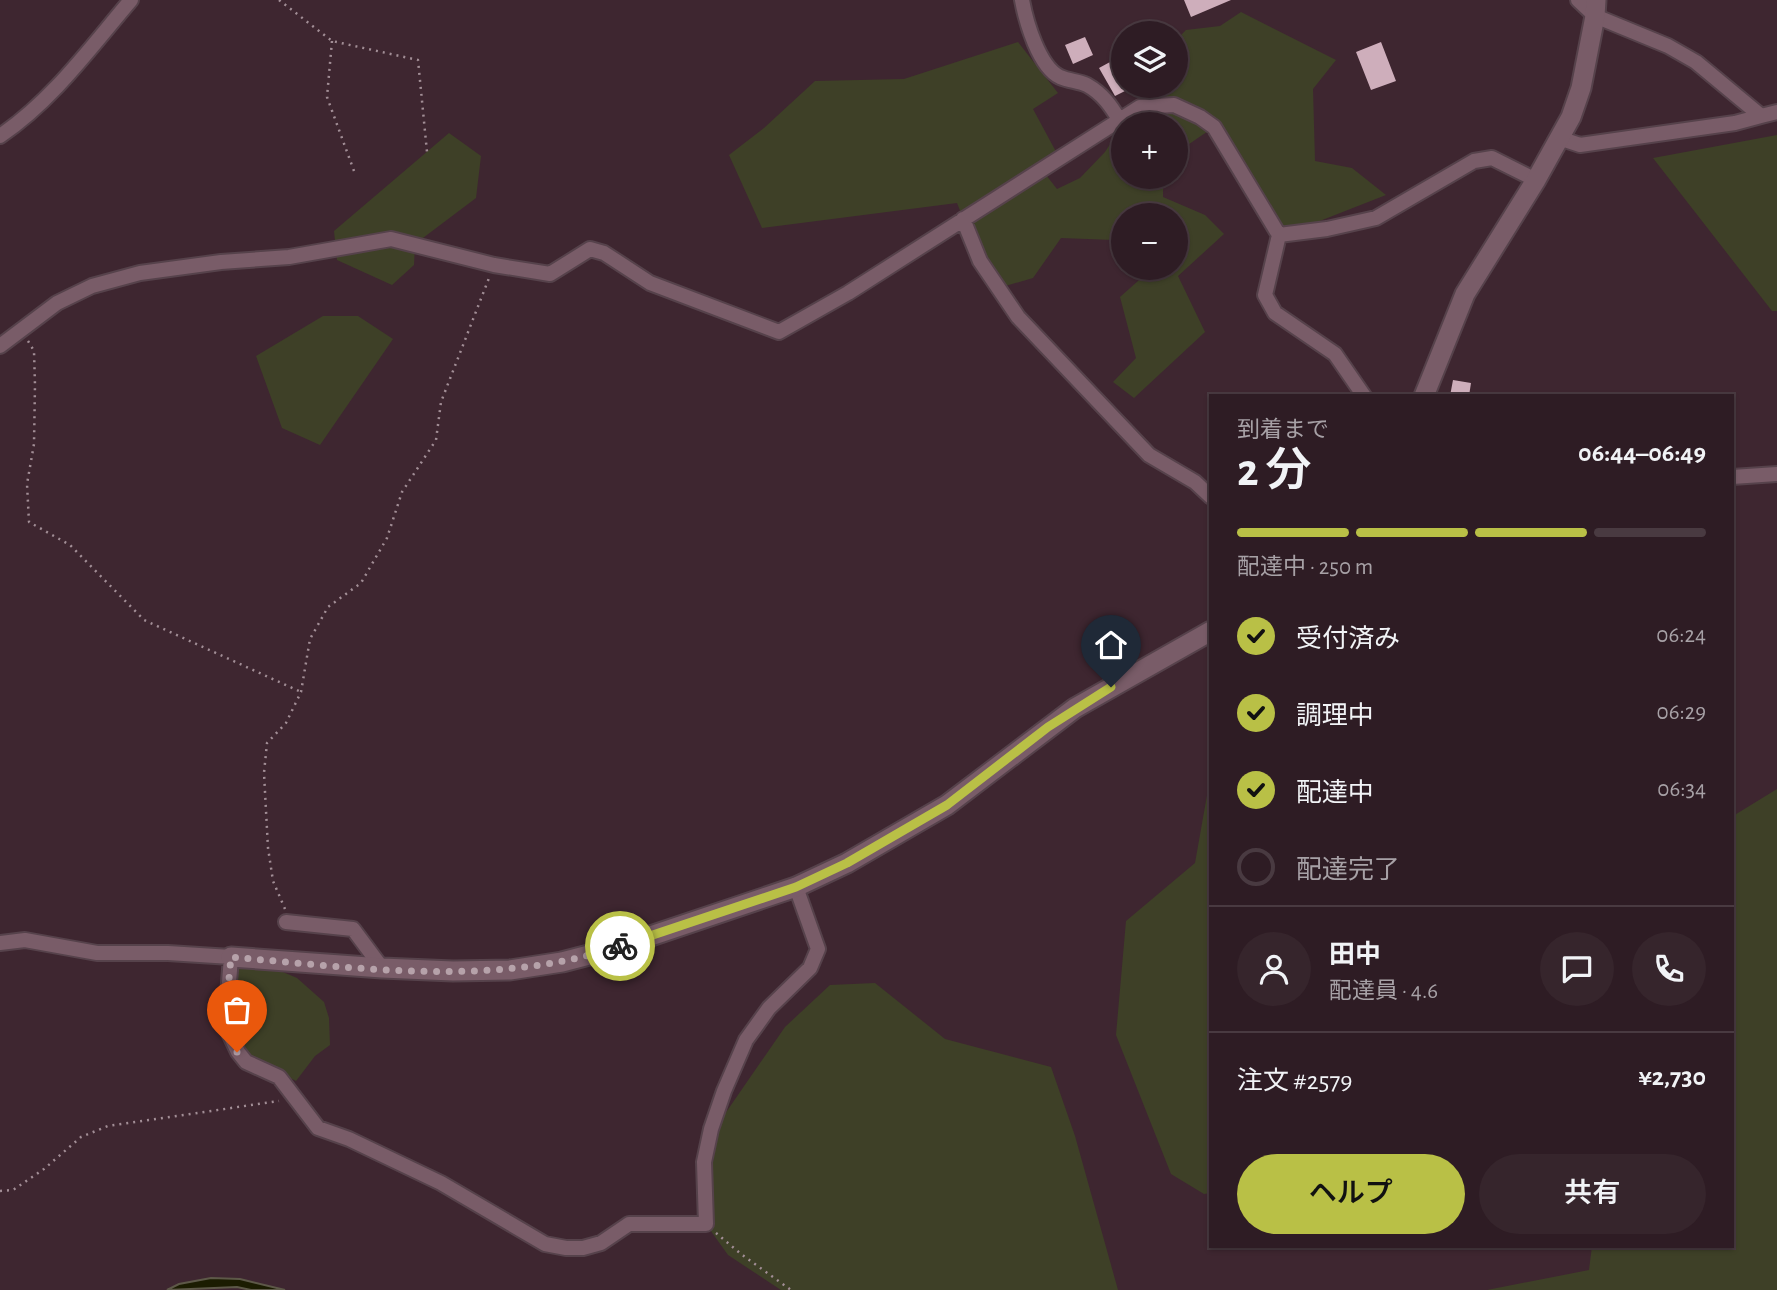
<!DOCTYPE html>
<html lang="ja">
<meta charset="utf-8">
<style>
body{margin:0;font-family:"Alegreya Sans","Noto Sans JP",sans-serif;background:#36252c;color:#f1f3f6;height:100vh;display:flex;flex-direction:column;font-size:26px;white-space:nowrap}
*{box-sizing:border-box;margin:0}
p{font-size:23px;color:#a7a1a6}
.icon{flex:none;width:38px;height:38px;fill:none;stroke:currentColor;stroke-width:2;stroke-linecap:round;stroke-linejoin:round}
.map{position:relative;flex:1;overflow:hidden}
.drawer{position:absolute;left:1209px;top:394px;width:525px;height:854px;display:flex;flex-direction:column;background:#2e1c24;border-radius:0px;box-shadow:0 2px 5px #0004,0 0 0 2px #493a41}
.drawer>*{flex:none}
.fabs{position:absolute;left:1111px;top:21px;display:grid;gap:14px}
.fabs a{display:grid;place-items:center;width:77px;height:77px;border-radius:50%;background:#2e1c24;box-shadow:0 2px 5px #0004,0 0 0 2px #493a41;font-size:35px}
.pin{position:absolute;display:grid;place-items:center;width:60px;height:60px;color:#fff;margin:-72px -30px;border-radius:50% 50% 50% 0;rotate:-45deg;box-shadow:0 0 7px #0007}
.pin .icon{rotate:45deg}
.courier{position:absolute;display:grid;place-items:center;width:70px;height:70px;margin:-35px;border:5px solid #b9c046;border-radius:50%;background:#fff;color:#222;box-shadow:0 2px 9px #0007}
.overview em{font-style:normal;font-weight:600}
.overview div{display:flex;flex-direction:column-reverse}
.overview{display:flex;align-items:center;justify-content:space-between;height:119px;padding:0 28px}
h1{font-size:46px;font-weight:600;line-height:52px}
.bar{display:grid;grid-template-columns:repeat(4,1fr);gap:10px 7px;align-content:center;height:84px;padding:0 28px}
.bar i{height:9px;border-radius:5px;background:#493a41}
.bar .selected{background:#b9c046}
.bar p{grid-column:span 4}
.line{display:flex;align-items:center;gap:18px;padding:0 28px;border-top:2px solid #493a41}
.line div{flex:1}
.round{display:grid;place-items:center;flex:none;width:74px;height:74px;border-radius:37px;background:#36252c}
ol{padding:0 28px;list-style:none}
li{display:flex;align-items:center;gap:21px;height:77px}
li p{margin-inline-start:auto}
li .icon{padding:7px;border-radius:50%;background:#b9c046;color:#111;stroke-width:4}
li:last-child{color:#a7a1a6}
li i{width:38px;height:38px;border:4px solid #493a41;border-radius:50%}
.action{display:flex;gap:14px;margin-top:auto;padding:14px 28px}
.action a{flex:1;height:80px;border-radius:42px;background:#b9c046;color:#111;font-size:28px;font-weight:600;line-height:80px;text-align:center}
.action a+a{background:#36252c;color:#f1f3f6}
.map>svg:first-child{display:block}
.green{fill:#3e4027}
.water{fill:#1b1c01;stroke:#5d5848;stroke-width:2}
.building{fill:#ceaebb}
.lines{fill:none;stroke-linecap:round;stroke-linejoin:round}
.street-casing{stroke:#56424b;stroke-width:18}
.secondary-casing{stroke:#56424b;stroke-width:23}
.path{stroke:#a28e96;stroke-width:2.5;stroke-dasharray:2 5;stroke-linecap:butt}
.street{stroke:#795c68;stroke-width:14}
.secondary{stroke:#795c68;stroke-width:19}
.done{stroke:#b6a2aa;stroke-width:7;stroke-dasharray:0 12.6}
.route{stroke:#b9c046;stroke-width:9}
</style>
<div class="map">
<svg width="1777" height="1290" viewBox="0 0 1777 1290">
<rect width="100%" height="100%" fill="#3e2630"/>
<path class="green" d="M1241,12l95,48 -23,29 2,72 37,7 34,27 -102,40 -70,-108 -38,26v-29h-52v53h39v20l42,18 19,19 -46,42 27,56 -71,66 -21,-16 23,-24 -16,-61 27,-24 -4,-5h33v-53h-52l-1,34 -9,-9 -53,-2 -28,40 -38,11 -15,-28 -23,-58 -195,25 -33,-73 35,-27 51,-47 89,-2 114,-37 40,51 -25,16 28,52 -15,14 11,14 23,-11 25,-26 18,-28 33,-26 2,-12h18v-46l10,-10 34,-4z
M449,133l32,23 -5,42 -61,46 -1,21 -22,20 -55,-25 -3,-29z
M1777,135v176h-5l-119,-153z
M323,316h35l35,23 -73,106 -38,-17 -26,-72z
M1211,735v458l-7,1 -33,-20 -55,-139 10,-114 69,-58 14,-79z
M1777,789v501h-290l102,-20 3,-24h140l1,-430z
M239,966l39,4 19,8 27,24 5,16 1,27 -15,11 -19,25c-12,-7 -35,-14 -44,-22 -26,-24 -22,-63 -13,-93z
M875,983l70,56 106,28 24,69 43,154h-337l-53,-35 -25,-35 17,-99 65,-94 45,-42z"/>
<path class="water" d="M211,1278l29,1 45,11h-34l-14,-3 -70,3 12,-6z"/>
<path class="building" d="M1184,0h47l-40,17z
M1085,37l8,18 -20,9 -8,-19z
M1381,42l15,39 -25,9 -15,-38z
M1110,62l15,29 -10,5 -16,-28z
M1453,380l18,3 -2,13h-19z"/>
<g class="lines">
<defs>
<path id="street" d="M1022,0c4,22 17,67 38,77 9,4 19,4 27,8 16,9 24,21 33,36
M1578,0l17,16 73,30 28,16 65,54 16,-4
M0,136c53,-36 90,-88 131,-136
M1559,138l21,7 155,-22 26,-7
M963,219l17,42 38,56 131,138 46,27 16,15
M1279,235l48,-6 49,-11 98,-57 18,-3 44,22
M0,346l57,-43 35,-17 48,-13 81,-11 68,-5 102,-18 103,26 56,9 40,-25 14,4 46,30 129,49 69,-39 292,-186 34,-2 26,12 14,10 65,108 -14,60 10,18 60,41 29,42
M1732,477l45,-3
M286,922l67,7 29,39
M0,943l25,-3 72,13h71l63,4 -4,51 3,27 8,17 8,10 33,15 39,51 31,11 92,44 104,61 21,4h17l18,-5 28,-19h77l-2,-62 7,-33 13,-38 22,-51 23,-32 41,-40 8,-19 -22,-62"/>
<path id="secondary" d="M1424,396l41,-102 71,-114 35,-63 10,-29 14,-72 1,-16
M231,957l151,11 71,3 57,-1 52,-8 50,-13 184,-62 51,-24 100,-58 128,-97 136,-77"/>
</defs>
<use href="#street" class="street-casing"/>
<use href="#secondary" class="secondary-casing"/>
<path class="path" d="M279,0l53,41 86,19 9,92
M332,41l-5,56 27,74
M28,341l6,10 1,34 -1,59 -7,40 2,38 41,23 74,75 157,72
M285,909l-12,-28 -5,-33 -4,-75 3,-30 19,-20 15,-31 9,-53 18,-32 33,-24 26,-45 15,-46 34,-52 5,-38 48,-124
M0,1191l13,-1 31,-21 37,-32 27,-11 171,-25
M716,1233l25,21 50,36"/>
<use href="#street" class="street"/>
<use href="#secondary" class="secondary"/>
</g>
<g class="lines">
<path class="done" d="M237,1052c-13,-31 -9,-62 -6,-95 128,11 265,31 389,-11"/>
<path class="route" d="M620,946l176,-59 51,-24 100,-58 101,-78 63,-40"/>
</g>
</svg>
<div class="fabs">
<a><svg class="icon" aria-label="layers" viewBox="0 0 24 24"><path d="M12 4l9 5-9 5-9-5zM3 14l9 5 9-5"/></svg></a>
<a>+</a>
<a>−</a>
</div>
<div class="pin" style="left:237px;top:1052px;background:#ea580c"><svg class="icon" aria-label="bag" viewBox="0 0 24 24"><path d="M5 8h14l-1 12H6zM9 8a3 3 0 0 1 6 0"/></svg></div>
<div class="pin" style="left:1111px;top:687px;background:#1f2937"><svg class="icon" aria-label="home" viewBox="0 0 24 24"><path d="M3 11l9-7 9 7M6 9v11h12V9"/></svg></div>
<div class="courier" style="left:620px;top:946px"><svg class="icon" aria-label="bike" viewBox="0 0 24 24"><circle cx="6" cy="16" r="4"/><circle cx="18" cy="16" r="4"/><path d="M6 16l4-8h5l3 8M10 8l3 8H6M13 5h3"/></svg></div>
<section class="drawer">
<div class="overview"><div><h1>2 分</h1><p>到着まで</p></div><em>06:44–06:49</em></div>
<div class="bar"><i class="selected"></i><i class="selected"></i><i class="selected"></i><i></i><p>配達中 · 250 m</p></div>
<ol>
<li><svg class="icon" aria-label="check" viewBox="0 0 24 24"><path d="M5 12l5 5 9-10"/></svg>受付済み<p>06:24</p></li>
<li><svg class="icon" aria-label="check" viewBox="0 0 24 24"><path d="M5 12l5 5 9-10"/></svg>調理中<p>06:29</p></li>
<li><svg class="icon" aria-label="check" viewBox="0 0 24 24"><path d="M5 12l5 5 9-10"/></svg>配達中<p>06:34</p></li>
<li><i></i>配達完了</li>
</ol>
<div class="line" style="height:126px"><a class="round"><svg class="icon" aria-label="person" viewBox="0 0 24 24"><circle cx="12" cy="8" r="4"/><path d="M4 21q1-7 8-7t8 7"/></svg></a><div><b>田中</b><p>配達員 · 4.6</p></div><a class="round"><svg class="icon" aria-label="chat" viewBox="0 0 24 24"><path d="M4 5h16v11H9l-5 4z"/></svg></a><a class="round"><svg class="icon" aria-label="phone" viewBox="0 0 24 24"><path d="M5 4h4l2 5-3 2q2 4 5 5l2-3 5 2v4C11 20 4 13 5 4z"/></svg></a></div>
<div class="line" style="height:91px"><div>注文 #2579</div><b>¥2,730</b></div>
<div class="action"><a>ヘルプ</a><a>共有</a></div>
</section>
</div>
